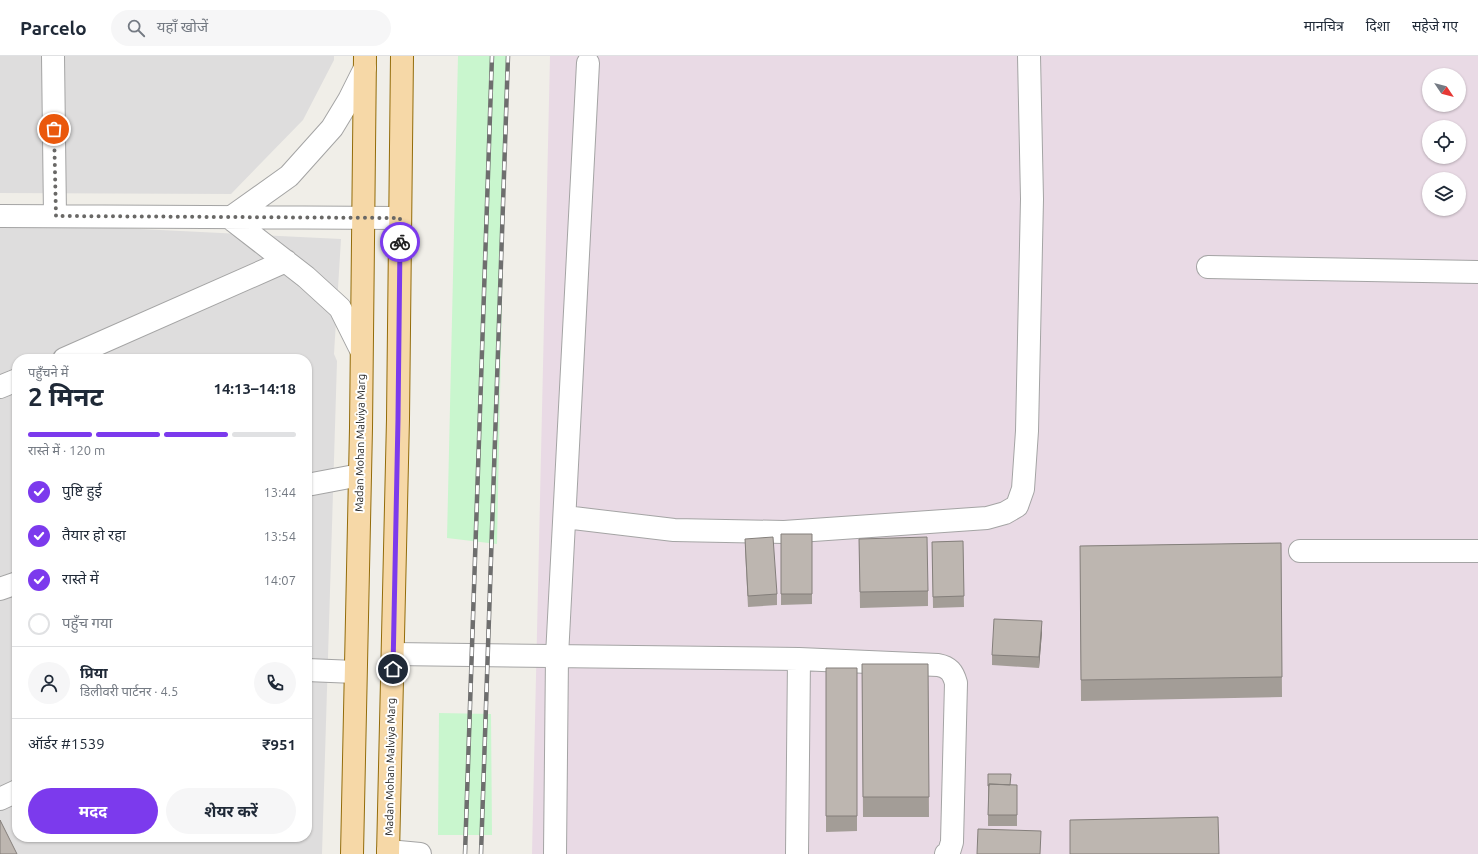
<!DOCTYPE html>
<html lang="hi">
<meta charset="utf-8">
<style>
body{margin:0;font-family:Ubuntu,"Noto Sans Devanagari",sans-serif;background:#f6f6f7;color:#1f2937;height:100vh;display:flex;flex-direction:column;font-size:15px;white-space:nowrap}
*{box-sizing:border-box;margin:0}
p{font-size:13px;color:#747a83}
.icon{flex:none;width:22px;height:22px;fill:none;stroke:currentColor;stroke-width:2;stroke-linecap:round;stroke-linejoin:round}
.map{position:relative;flex:1;overflow:hidden}
.drawer{position:absolute;left:12px;top:298px;width:300px;height:488px;display:flex;flex-direction:column;background:#fff;border-radius:16px;box-shadow:0 1px 3px #0004}
.drawer>*{flex:none}
.needle{width:26px;rotate:125deg}
.controls{position:absolute;left:1422px;top:12px;display:grid;gap:8px}
.controls a{display:grid;place-items:center;width:44px;height:44px;border-radius:50%;background:#fff;box-shadow:0 1px 3px #0004;font-size:20px}
.pin{position:absolute;display:grid;place-items:center;width:34px;height:34px;color:#fff;margin:-17px;border:2px solid #fff;border-radius:50%;box-shadow:0 1px 4px #0007}
.courier{position:absolute;display:grid;place-items:center;width:40px;height:40px;margin:-20px;border:3px solid #7c3aed;border-radius:50%;background:#fff;color:#222;box-shadow:0 1px 5px #0007}
.overview em{font-style:normal;font-weight:700}
.overview div{display:flex;flex-direction:column-reverse}
.overview{display:flex;align-items:center;justify-content:space-between;height:68px;padding:0 16px}
h1{font-size:26px;font-weight:700;line-height:30px}
.bar{display:grid;grid-template-columns:repeat(4,1fr);gap:6px 4px;align-content:center;height:48px;padding:0 16px}
.bar i{height:5px;border-radius:3px;background:#e0e1e3}
.bar .current{background:#7c3aed}
.bar p{grid-column:span 4}
.line{display:flex;align-items:center;gap:10px;padding:0 16px;border-top:1px solid #e0e1e3}
.line div{flex:1}
.round{display:grid;place-items:center;flex:none;width:42px;height:42px;border-radius:21px;background:#f6f6f7}
ol{padding:0 16px;list-style:none}
li{display:flex;align-items:center;gap:12px;height:44px}
li p{margin-inline-start:auto}
li .icon{padding:4px;border-radius:50%;background:#7c3aed;color:#fff;stroke-width:4}
li:last-child{color:#747a83}
li i{width:22px;height:22px;border:2px solid #e0e1e3;border-radius:50%}
.button{display:flex;gap:8px;margin-top:auto;padding:8px 16px}
.button a{flex:1;height:46px;border-radius:24px;background:#7c3aed;color:#fff;font-size:16px;font-weight:700;line-height:46px;text-align:center}
.button a+a{background:#f6f6f7;color:#1f2937}
header{display:flex;align-items:center;gap:24px;box-sizing:border-box;height:56px;padding:0 20px;background:#fff;border-bottom:1px solid #e0e1e3}
header strong{font-size:19px}
nav{display:flex;gap:22px;margin-inline-start:auto;font-size:14px}
.search{width:280px;height:36px;background:#f6f6f7;display:flex;align-items:center;gap:10px;box-sizing:border-box;padding:0 14px;border-radius:22px;color:#747a83;font-size:15px}
.map>svg:first-child{display:block}
.residential{fill:#dedddd;fill-rule:evenodd}
.industrial{fill:#e9dae5;fill-rule:evenodd}
.park{fill:#c9f6ce}
.lines{fill:none;stroke-linecap:round;stroke-linejoin:round}
.minor-casing{stroke:#a4a4a4;stroke-width:24}
.major-casing{stroke:#936c0a;stroke-width:24}
.minor{stroke:#fff;stroke-width:22}
.major{stroke:#f6d8a7;stroke-width:22}
.rail-casing{stroke:#6e6e6e;stroke-width:4.5}
.rail{stroke:#fff;stroke-width:3;stroke-dasharray:9;stroke-linecap:butt}
.wall{fill:#a39d97}
.shaded-wall{fill:#847f7b}
.building{fill:#bdb6b0;stroke:#847f7b}
.done{stroke:#696866;stroke-width:4;stroke-dasharray:0 7.2}
.route{stroke:#7c3aed;stroke-width:5}
.labels{text-anchor:middle;dominant-baseline:central;stroke-width:4;stroke-linejoin:round;paint-order:stroke}
.street-label{font-size:11px;fill:#202020;stroke:#fff}
</style>
<header>
<strong>Parcelo</strong>
<div class="search"><svg class="icon" aria-label="search" viewBox="0 0 24 24"><circle cx="10" cy="10" r="6"/><path d="M15 15l6 6"/></svg>यहाँ खोजें</div>
<nav><a>मानचित्र</a><a>दिशा</a><a>सहेजे गए</a></nav>
</header>
<div class="map">
<svg width="1478" height="798" viewBox="0 0 1478 798">
<rect width="100%" height="100%" fill="#f0eee8"/>
<path class="residential" d="M0,0h334v4l-31,60 -72,74 -231,-1z
M0,166l341,17 -7,115 3,7 -15,493h-322zM17,303h290v478h-290z"/>
<path class="industrial" d="M550,0h928v798h-946zM1429,19h30v30h-30zM1429,71h30v30h-30zM1429,123h30v30h-30z"/>
<path class="park" d="M458,0h49l-10,488 -50,-6z
M439,657l52,1 1,121h-54z"/>
<g class="lines">
<defs>
<path id="minor" d="M53,0l2,160
M0,160l400,2
M1208,211l270,5
M361,294l-21,-42 -34,-31 -76,-59 59,-42 43,-48 17,-28 16,-32
M64,303l222,-98
M0,331l17,-7
M307,429l53,-10
M565,461l109,13 110,2 203,-14 18,-5 12,-7 6,-17 4,-58 5,-232 -3,-143
M1300,495h178
M0,533l17,-6
M393,598l406,5 -2,195
M799,603l139,6c11,2 15,7 18,18l-4,159 -3,10 -3,2
M307,614l48,2
M0,743l17,-8
M388,795l32,3
M555,798l2,-198 31,-593"/>
<path id="major" d="M352,798l9,-426 4,-372
M388,798l10,-435 4,-363"/>
</defs>
<use href="#minor" class="minor-casing"/>
<use href="#major" class="major-casing"/>
<use href="#minor" class="minor"/>
<use href="#major" class="major"/>
<defs>
<path id="rail" d="M465,798l27,-798
M481,798l27,-798"/>
</defs>
<use href="#rail" class="rail-casing"/>
<use href="#rail" class="rail"/>
</g>
<path class="wall" d="M781,478h31v70l-31,1z
M745,483l32,55v11l-29,2 -3,-58z
M859,483l69,52v15l-68,2z
M963,485l1,66 -31,1 -1,-66z
M1281,487l1,154 -201,4 -1,-155z
M1042,576l-3,36 -47,-3v-10z
M862,608h66l1,153h-66z
M826,612h31v163l-31,1z
M988,718l23,11h6v41h-29z"/>
<path class="shaded-wall" d="M1042,565v11l-3,36v-11z"/>
<path class="building" d="M781,478h31v60h-31z
M773,481l4,57 -29,2 -3,-57z
M927,481l1,54 -68,1 -1,-53z
M963,485l1,55 -31,1 -1,-55z
M1281,487l1,134 -201,3 -1,-134z
M994,563l48,2 -3,36 -47,-2z
M862,608h66l1,133h-66z
M826,612h31v148h-31z
M988,718h23l-1,11 -21,-1v2h-1z
M989,728l28,1v30h-29z
M1218,761l1,37h-149v-34z
M0,764l17,34h-17z
M978,773l63,2 -1,23h-63z"/>
<g class="lines">
<path class="done" d="M54,73l2,87 344,2v24"/>
<path class="route" d="M393,613l5,-250 2,-177"/>
</g>
<g class="labels">
<g class="street-label">
<text transform="translate(360 387) rotate(-89)">Madan Mohan Malviya Marg</text>
<text transform="translate(390 711) rotate(-89)">Madan Mohan Malviya Marg</text>
</g>
</g>
</svg>
<div class="controls">
<a><svg class="needle" viewBox="-14 -14 28 28"><path d="M0-13l5 13h-10z" fill="#e53935"/><path d="M0 13l5-13h-10z" fill="#747a83"/></svg></a>
<a><svg class="icon" aria-label="locate" viewBox="0 0 24 24"><circle cx="12" cy="12" r="6"/><path d="M12 2v4M12 18v4M2 12h4M18 12h4"/></svg></a>
<a><svg class="icon" aria-label="layers" viewBox="0 0 24 24"><path d="M12 4l9 5-9 5-9-5zM3 14l9 5 9-5"/></svg></a>
</div>
<div class="pin" style="left:54px;top:73px;background:#ea580c"><svg class="icon" aria-label="bag" viewBox="0 0 24 24"><path d="M5 8h14l-1 12H6zM9 8a3 3 0 0 1 6 0"/></svg></div>
<div class="pin" style="left:393px;top:613px;background:#1f2937"><svg class="icon" aria-label="home" viewBox="0 0 24 24"><path d="M3 11l9-7 9 7M6 9v11h12V9"/></svg></div>
<div class="courier" style="left:400px;top:186px"><svg class="icon" aria-label="bike" viewBox="0 0 24 24"><circle cx="6" cy="16" r="4"/><circle cx="18" cy="16" r="4"/><path d="M6 16l4-8h5l3 8M10 8l3 8H6M13 5h3"/></svg></div>
<section class="drawer">
<div class="overview"><div><h1>2 मिनट</h1><p>पहुँचने में</p></div><em>14:13–14:18</em></div>
<div class="bar"><i class="current"></i><i class="current"></i><i class="current"></i><i></i><p>रास्ते में · 120 m</p></div>
<ol>
<li><svg class="icon" aria-label="check" viewBox="0 0 24 24"><path d="M5 12l5 5 9-10"/></svg>पुष्टि हुई<p>13:44</p></li>
<li><svg class="icon" aria-label="check" viewBox="0 0 24 24"><path d="M5 12l5 5 9-10"/></svg>तैयार हो रहा<p>13:54</p></li>
<li><svg class="icon" aria-label="check" viewBox="0 0 24 24"><path d="M5 12l5 5 9-10"/></svg>रास्ते में<p>14:07</p></li>
<li><i></i>पहुँच गया</li>
</ol>
<div class="line" style="height:72px"><a class="round"><svg class="icon" aria-label="person" viewBox="0 0 24 24"><circle cx="12" cy="8" r="4"/><path d="M4 21q1-7 8-7t8 7"/></svg></a><div><b>प्रिया</b><p>डिलीवरी पार्टनर · 4.5</p></div><a class="round"><svg class="icon" aria-label="phone" viewBox="0 0 24 24"><path d="M5 4h4l2 5-3 2q2 4 5 5l2-3 5 2v4C11 20 4 13 5 4z"/></svg></a></div>
<div class="line" style="height:52px"><div>ऑर्डर #1539</div><b>₹951</b></div>
<div class="button"><a>मदद</a><a>शेयर करें</a></div>
</section>
</div>
